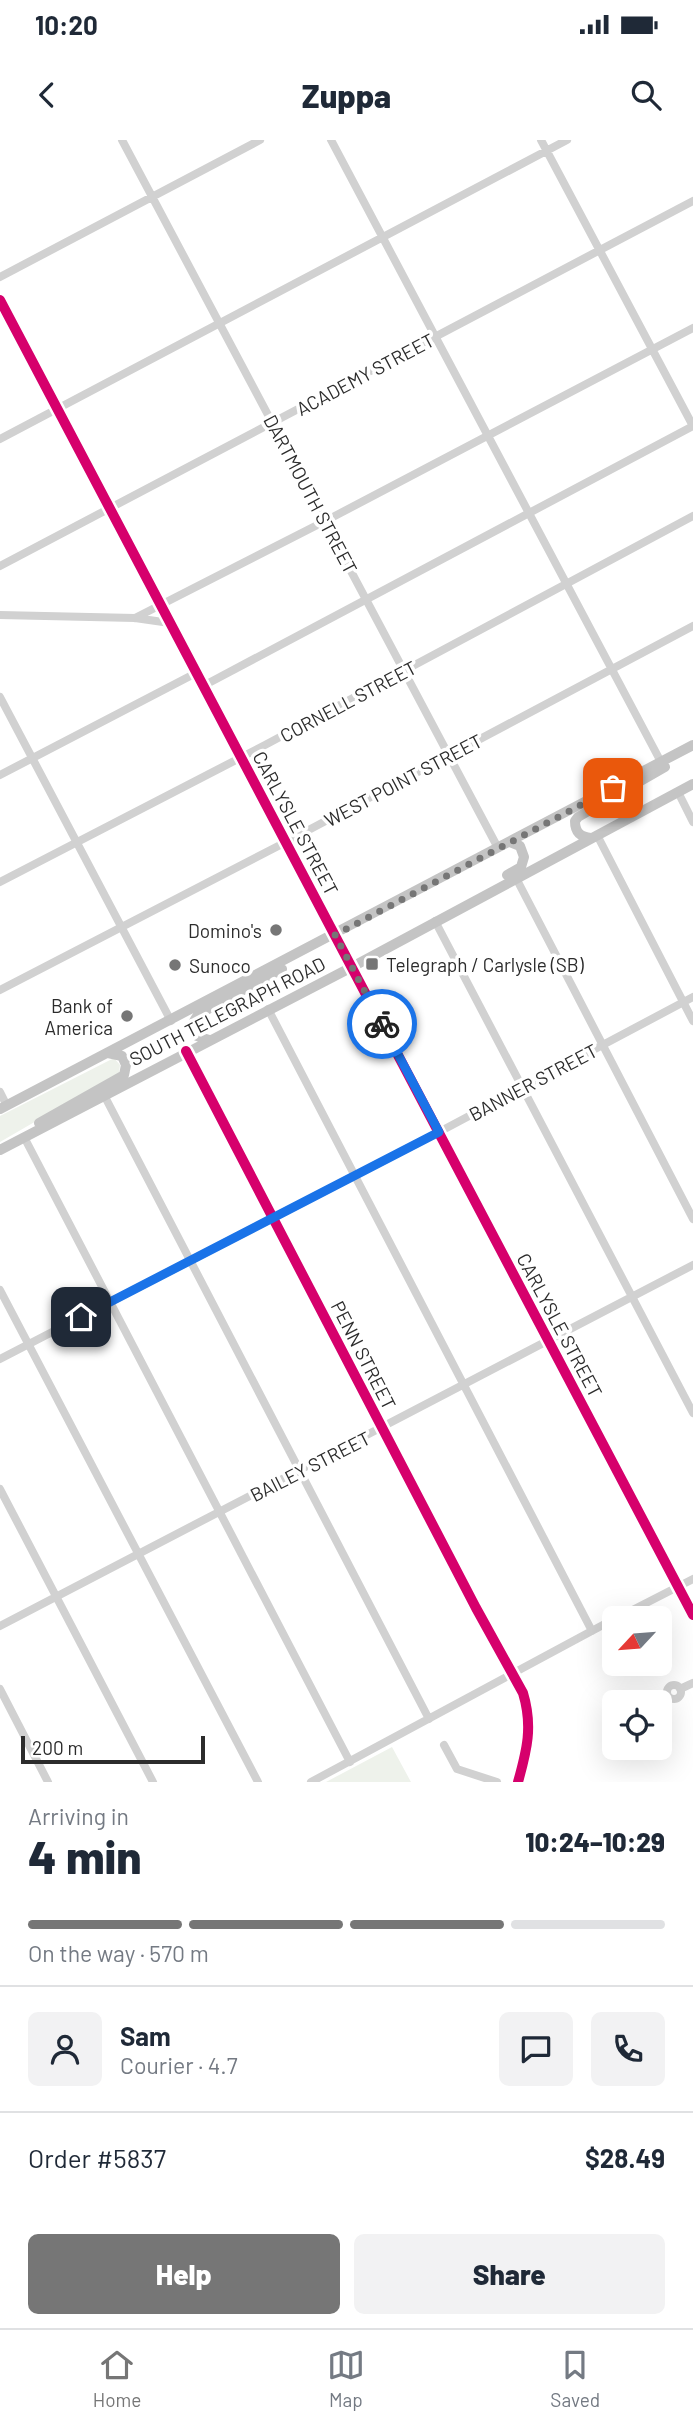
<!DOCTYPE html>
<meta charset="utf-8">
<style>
body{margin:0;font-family:Barlow,sans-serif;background:#f2f2f3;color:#1f2937;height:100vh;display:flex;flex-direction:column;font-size:26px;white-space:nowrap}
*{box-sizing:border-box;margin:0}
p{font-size:23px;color:#747a83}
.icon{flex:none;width:38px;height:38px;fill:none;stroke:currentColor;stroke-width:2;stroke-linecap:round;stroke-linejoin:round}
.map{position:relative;height:1642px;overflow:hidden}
.sheet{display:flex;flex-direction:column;background:#fff;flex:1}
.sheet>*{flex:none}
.needle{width:46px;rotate:244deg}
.controls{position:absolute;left:602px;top:1466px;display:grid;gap:14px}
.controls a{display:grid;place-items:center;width:70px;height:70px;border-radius:10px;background:#fff;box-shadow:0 7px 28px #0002;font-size:35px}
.scale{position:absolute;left:21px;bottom:18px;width:184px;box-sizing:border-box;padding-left:7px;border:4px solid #2c2c2c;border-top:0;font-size:19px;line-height:24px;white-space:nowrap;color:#2c2c2c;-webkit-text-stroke:5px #fff;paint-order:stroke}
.pin{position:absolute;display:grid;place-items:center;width:60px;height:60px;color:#fff;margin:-30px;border-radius:14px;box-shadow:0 4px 10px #0006}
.courier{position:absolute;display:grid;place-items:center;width:70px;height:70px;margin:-35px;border:5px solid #1a73e8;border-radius:50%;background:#fff;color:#222;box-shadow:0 2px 9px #0007}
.headline em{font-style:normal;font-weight:800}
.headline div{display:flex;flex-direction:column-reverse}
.headline{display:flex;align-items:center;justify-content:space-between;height:119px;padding:0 28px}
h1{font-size:46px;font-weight:800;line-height:52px}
.bar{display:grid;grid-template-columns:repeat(4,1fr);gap:10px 7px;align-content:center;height:84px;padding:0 28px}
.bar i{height:9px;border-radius:5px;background:#e0e1e3}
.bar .selected{background:#767676}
.bar p{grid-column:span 4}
.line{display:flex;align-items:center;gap:18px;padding:0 28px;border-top:2px solid #e0e1e3}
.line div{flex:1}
.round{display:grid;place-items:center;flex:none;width:74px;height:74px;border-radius:10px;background:#f2f2f3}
.action{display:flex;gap:14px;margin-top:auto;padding:14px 28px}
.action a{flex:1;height:80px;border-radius:10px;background:#767676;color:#fff;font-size:28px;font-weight:800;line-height:80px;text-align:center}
.action a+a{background:#f2f2f3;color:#1f2937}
.status{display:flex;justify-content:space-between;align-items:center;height:49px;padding:0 35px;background:#fff;direction:ltr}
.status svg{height:19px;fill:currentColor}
header{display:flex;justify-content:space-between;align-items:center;height:91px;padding:0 28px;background:#fff;font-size:32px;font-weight:800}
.menu{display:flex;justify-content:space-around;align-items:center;height:98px;border-top:2px solid #e0e1e3;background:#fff;font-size:19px;color:#747a83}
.menu a{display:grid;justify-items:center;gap:4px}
.menu .selected{color:#767676}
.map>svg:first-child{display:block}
.green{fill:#eef2eb}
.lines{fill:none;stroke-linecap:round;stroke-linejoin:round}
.minor{stroke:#d1d1d1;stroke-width:8}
.major{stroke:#c4c4c4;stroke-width:10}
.cycleway-casing{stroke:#fff;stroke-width:15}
.cycleway{stroke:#d6006c;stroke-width:10}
.done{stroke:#767676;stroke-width:7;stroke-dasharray:0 12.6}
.route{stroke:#1a73e8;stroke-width:9}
.poi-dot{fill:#767676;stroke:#fff;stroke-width:2.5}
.labels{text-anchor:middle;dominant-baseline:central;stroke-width:7;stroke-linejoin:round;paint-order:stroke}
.street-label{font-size:19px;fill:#2c2c2c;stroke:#fff}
.poi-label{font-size:19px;fill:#2c2c2c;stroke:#fff;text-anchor:end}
</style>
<div class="status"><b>10:20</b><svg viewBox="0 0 49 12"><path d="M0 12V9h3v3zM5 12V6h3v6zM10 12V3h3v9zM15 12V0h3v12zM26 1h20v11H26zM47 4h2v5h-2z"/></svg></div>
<header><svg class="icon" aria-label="back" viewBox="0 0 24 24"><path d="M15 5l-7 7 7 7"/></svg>Zuppa<svg class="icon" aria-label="search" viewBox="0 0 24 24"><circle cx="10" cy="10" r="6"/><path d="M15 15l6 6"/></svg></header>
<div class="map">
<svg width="693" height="1642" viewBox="0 0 693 1642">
<rect width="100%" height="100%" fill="#fff"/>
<path class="green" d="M114,918l6,7 -1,8 -119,69v-26z
M392,1607l19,35h-85z"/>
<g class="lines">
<path class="minor" d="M122,0l376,708
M331,0l330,622
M541,0l152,286
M0,137l260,-137
M0,160l693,1315
M0,299l567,-299
M0,426l693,-365
M0,475l135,3 35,5
M135,478l196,-100 362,-190
M203,546l490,-260
M0,557l171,324
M0,635l196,-102
M678,652l15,30
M597,695l96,186
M516,738l177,341
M0,742l265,-137 428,-229
M435,781l258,492
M0,850l286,-148 407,-216
M268,869l324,622
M186,911l290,557 47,85c10,33 4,57 -5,89
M0,952l7,14
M104,955l325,624
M24,997l326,625
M0,1150l258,492
M0,1219l439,-227 254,-135
M0,1349l153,293
M615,1479l78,-40
M0,1486l693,-361
M667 1552a7 7 0 1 1 14 0a7 7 0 1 1-14 0Z
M0,1549l48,93
M680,1549l13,-6
M444,1605l13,24 40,13
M311,1642l303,-163"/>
<path class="major" d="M591,698c-11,-1 -16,-6 -16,-17l3,-4 87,-50
M507,735l14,-8 3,-10 -4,-11 -10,-4
M209,900l-12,-4c-7,-8 -5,-14 2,-22l83,-45
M0,969l693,-364
M39,983l85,-48 2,-10 -4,-9 -14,-3
M0,1010l352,-183 341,-183"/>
<defs>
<path id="cycleway" d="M0,160l693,1315
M186,911l290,557 47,85c10,33 4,57 -5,89"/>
</defs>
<use href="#cycleway" class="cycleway-casing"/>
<use href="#cycleway" class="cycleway"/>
</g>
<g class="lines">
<path class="done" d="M382,884l-47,-89 278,-147"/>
<path class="route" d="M81,1177l358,-185 -57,-108"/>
</g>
<g class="poi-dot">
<circle cx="276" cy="790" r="7"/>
<rect x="365" y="817" width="14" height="14" rx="3.5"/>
<circle cx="175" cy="825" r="7"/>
<circle cx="127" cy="876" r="7"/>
</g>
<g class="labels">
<g class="street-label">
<text transform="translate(365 234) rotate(-28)">ACADEMY STREET</text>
<text transform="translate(311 354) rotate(62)">DARTMOUTH STREET</text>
<text transform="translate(348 561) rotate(-28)">CORNELL STREET</text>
<text transform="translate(403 640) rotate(-28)">WEST POINT STREET</text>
<text transform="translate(296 683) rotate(62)">CARLYSLE STREET</text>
<text transform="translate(227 871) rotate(-27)">SOUTH TELEGRAPH ROAD</text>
<text transform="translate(533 942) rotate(-28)">BANNER STREET</text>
<text transform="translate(560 1185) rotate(62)">CARLYSLE STREET</text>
<text transform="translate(364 1215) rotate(63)">PENN STREET</text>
<text transform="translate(310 1326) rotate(-27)">BAILEY STREET</text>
</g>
<g class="poi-label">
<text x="262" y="790">Domino's</text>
<text x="386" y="824" text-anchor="start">Telegraph / Carlysle (SB)</text>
<text x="189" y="825" text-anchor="start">Sunoco</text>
<text x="113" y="865">Bank of<tspan x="113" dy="22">America</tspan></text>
</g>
</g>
</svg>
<div class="controls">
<a><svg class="needle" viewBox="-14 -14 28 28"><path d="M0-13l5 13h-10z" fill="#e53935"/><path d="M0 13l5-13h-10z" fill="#747a83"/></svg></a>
<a><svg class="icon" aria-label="locate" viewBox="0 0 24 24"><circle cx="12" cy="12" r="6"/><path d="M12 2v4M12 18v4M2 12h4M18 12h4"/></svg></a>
</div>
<div class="scale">200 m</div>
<div class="pin" style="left:613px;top:648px;background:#ea580c"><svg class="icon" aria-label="bag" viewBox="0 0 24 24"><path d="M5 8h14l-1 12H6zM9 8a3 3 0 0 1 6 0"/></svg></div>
<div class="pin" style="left:81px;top:1177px;background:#1f2937"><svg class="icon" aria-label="home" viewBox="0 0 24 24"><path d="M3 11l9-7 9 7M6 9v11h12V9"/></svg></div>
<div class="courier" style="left:382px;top:884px"><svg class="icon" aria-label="bike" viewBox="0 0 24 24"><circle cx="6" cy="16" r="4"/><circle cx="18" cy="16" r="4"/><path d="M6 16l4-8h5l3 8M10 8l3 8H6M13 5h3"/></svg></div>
</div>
<section class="sheet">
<div class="headline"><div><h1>4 min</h1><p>Arriving in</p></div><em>10:24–10:29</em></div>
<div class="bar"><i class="selected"></i><i class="selected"></i><i class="selected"></i><i></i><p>On the way · 570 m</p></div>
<div class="line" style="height:126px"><a class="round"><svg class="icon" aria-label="person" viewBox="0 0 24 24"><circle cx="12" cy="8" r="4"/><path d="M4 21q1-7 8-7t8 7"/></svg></a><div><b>Sam</b><p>Courier · 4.7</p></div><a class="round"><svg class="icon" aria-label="chat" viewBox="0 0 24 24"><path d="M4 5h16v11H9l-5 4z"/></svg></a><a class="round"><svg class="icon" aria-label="phone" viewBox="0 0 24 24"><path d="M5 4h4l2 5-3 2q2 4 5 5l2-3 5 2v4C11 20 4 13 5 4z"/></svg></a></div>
<div class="line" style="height:91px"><div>Order #5837</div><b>$28.49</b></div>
<div class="action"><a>Help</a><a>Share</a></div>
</section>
<nav class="menu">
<a class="selected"><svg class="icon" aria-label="home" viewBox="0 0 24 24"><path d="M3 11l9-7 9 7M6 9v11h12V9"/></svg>Home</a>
<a><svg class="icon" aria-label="map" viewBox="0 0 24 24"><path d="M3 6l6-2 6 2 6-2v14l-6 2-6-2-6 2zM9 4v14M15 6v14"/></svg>Map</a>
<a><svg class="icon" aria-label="saved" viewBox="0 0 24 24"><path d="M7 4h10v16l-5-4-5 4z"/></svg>Saved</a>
</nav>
